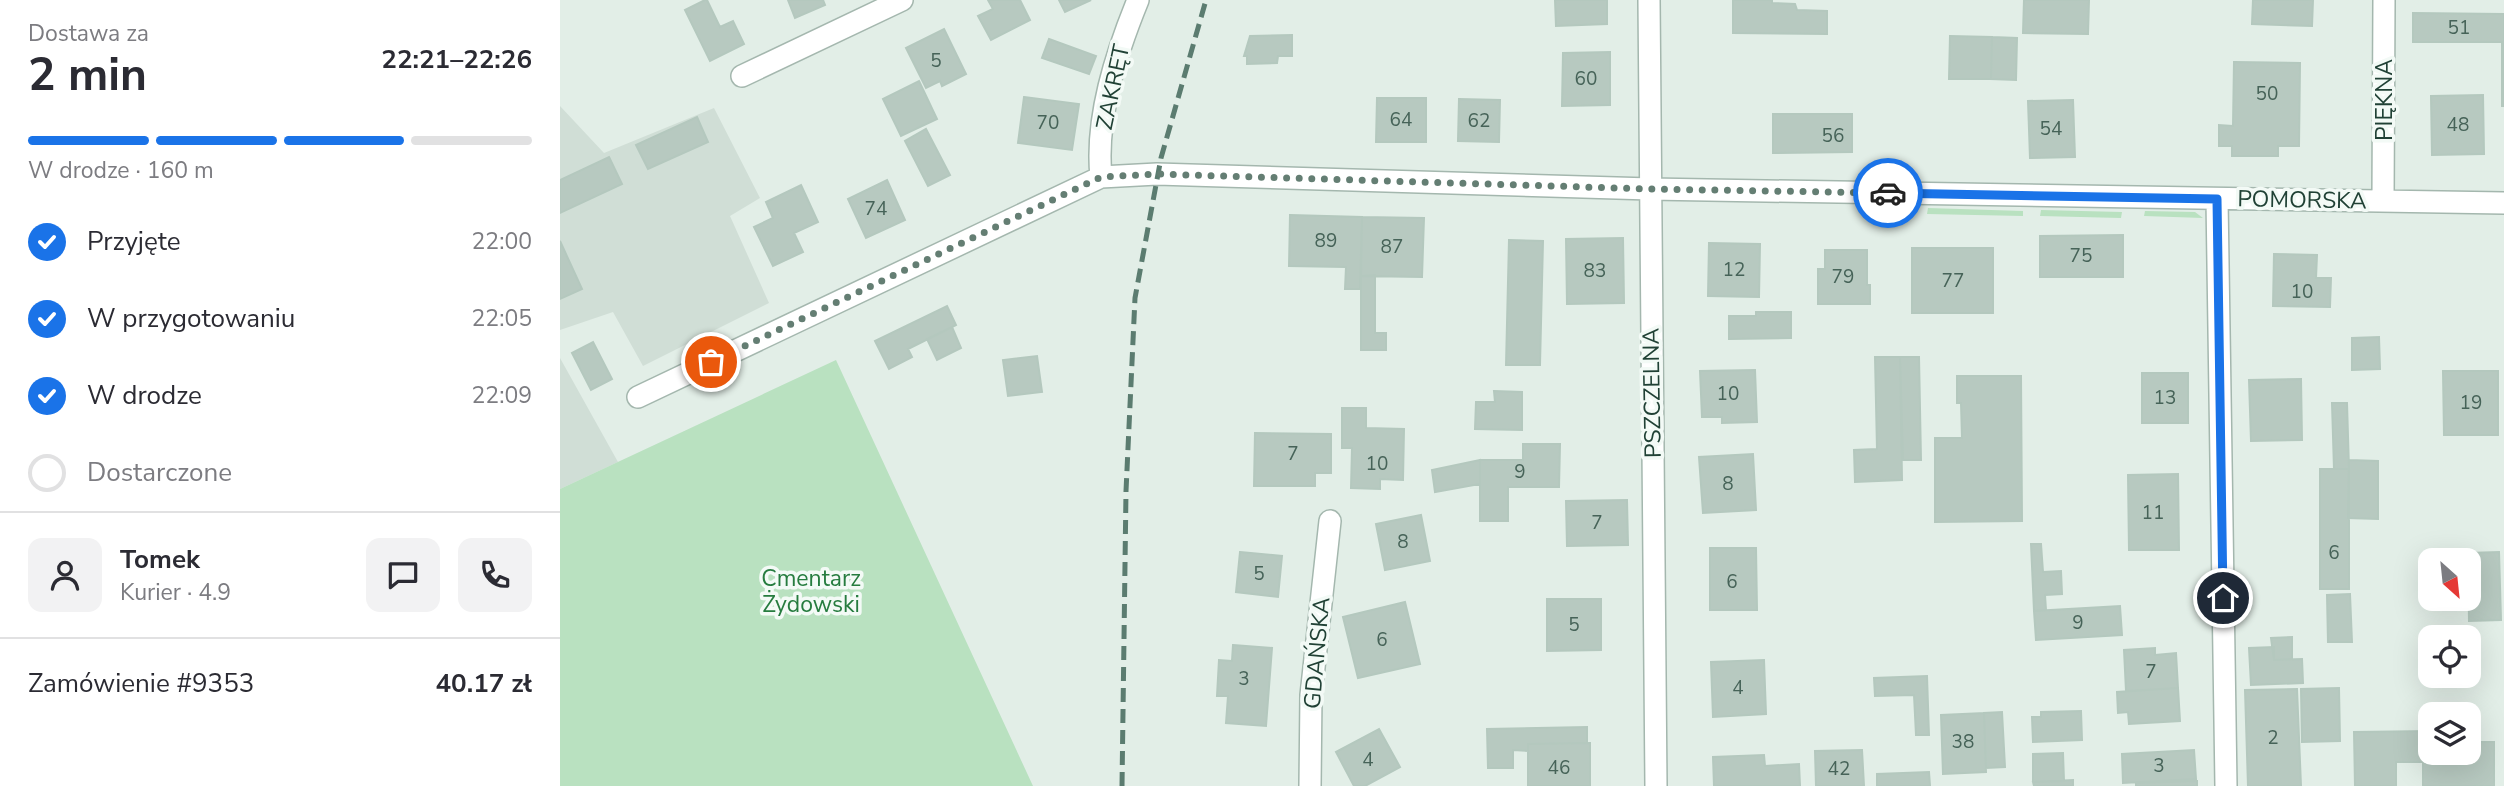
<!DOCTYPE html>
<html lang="pl">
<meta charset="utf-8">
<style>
body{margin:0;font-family:"Nunito Sans",sans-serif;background:#f2f2f3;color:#2b2b33;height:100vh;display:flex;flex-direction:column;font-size:26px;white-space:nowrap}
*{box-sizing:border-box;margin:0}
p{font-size:23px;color:#7c7c81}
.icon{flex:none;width:38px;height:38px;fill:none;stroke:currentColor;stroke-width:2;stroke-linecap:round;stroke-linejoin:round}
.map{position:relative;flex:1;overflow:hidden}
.side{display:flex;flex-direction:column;background:#fff;width:560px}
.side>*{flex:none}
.needle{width:46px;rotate:153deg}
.controls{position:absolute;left:1858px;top:548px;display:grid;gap:14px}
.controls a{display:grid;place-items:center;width:63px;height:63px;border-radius:14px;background:#fff;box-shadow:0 7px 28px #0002;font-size:35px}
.pin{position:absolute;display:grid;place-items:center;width:60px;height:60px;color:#fff;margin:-30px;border:4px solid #fff;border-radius:50%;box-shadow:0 2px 7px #0007}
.courier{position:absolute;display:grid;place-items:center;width:70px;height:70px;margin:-35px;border:5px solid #1a73e8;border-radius:50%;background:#fff;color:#222;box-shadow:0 2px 9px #0007}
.overview em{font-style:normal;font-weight:700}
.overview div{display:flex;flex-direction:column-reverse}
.overview{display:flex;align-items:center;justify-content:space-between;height:119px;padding:0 28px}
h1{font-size:46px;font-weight:700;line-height:52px}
.bar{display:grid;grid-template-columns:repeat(4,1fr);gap:10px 7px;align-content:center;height:84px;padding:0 28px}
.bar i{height:9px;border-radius:5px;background:#e1e1e2}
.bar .active{background:#1a73e8}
.bar p{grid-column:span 4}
.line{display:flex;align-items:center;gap:18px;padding:0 28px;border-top:2px solid #e1e1e2}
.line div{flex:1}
.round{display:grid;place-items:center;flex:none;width:74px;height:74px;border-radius:14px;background:#f2f2f3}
ol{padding:0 28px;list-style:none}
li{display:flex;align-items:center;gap:21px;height:77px}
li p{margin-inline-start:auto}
li .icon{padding:7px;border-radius:50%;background:#1a73e8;color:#fff;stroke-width:4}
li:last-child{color:#7c7c81}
li i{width:38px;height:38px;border:4px solid #e1e1e2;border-radius:50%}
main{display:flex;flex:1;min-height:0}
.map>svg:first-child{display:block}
.built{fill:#d0ded6}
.green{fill:#b9e1c0}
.building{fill:#b7c9c0;stroke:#b4c8be;stroke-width:2}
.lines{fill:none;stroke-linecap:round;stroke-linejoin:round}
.minor-casing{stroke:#a4b7ae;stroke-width:24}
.minor{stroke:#fff;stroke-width:21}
.rail{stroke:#5b7c70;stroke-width:5;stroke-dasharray:14 7;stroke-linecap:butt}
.done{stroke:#647e73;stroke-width:7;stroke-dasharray:0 12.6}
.route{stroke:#1a73e8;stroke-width:9}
.labels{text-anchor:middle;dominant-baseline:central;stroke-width:7;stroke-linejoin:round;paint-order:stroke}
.number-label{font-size:19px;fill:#466358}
.street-label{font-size:23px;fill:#204135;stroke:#f3faf6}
.park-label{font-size:23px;fill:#267c3f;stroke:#f3faf6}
</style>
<main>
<section class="side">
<div class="overview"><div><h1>2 min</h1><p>Dostawa za</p></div><em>22:21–22:26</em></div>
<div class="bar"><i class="active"></i><i class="active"></i><i class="active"></i><i></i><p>W drodze · 160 m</p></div>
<ol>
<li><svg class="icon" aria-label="check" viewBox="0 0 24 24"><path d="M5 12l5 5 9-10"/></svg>Przyjęte<p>22:00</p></li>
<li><svg class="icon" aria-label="check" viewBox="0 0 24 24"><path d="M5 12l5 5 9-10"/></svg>W przygotowaniu<p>22:05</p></li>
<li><svg class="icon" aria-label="check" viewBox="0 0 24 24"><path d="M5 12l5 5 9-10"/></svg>W drodze<p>22:09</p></li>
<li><i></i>Dostarczone</li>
</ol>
<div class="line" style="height:126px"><a class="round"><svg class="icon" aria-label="person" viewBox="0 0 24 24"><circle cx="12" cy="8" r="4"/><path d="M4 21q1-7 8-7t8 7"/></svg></a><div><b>Tomek</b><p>Kurier · 4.9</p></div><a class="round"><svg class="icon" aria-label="chat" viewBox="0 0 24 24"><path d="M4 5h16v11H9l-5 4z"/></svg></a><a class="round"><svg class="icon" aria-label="phone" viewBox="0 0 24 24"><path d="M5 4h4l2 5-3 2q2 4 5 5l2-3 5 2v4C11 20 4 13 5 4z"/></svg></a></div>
<div class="line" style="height:91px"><div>Zamówienie #9353</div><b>40.17 zł</b></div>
</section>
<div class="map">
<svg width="1944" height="786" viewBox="0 0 1944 786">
<rect width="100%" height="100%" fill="#e2eee7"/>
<path class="built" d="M0,106l44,47 110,-45 46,90 -30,18 39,87 -126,63 -30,-54 -53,18z
M0,358l58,104 -58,27z"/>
<path class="green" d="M1368,208l95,3v5l-96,-2z
M1481,210l81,2 -1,6 -81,-2z
M1585,211l50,1 8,6 -59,-2z
M276,360l197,426h-473v-297z"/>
<path class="building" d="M145,0h2l13,27 13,-6 11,23 -34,17 -25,-51z
M228,0h35l2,5 -30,13z
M428,0h32l10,20 -39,20 -13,-24 15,-7z
M499,0h32l-26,12z
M995,0h52v24l-51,2z
M1173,0h39v3l23,1 2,6 30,1v23l-94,-1z
M1464,0h65l-1,34 -65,-1z
M1693,0h60l-1,26 -60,-2z
M1853,13l91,1v92h-2v-64h-89z
M384,29l22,45 -24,12 -2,-5 -14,7 -20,-40z
M732,35v21h-14l-1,7 -30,1v-8h-3l6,-20z
M1390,36l42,1 -1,42h-42z
M1432,37l25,1 -1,42 -25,-1z
M489,39l47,17 -7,18 -47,-16z
M1050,52v53l-48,1 1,-53z
M1674,62l66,1 -1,83h-21v10h-46v-10h-13v-21l14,1z
M359,81l18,38 -36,17 -18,-37z
M1923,95l1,59 -52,1 -1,-59z
M464,97l55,7 -7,46 -54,-7z
M817,98h49v44h-50z
M899,99l41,1 -1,42 -41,-1z
M1513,100l2,57 -45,1 -2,-57z
M1213,114h79v38l-79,1z
M137,117l11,25 -60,27 -12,-24z
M366,129l24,46 -22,11 -23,-45z
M49,157l13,27 -62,29v-33z
M327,180l18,40 -39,18 -18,-39z
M241,185l17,37 -24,11 9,19 -30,14 -19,-39 19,-9 -7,-16z
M730,215l72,2 -2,72h-15l1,-22 -57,-1z
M802,217l62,1 -2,59 -61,-1z
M1563,235v42h-83v-41z
M1063,238l1,65 -57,1 -1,-65z
M949,240l34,1 -3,124h-34z
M0,241l22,48 -22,10z
M1149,243l51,1 -1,53 -51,-1z
M1352,248h81v65h-81z
M1265,250h42v35h3v19h-52v-35h7z
M1714,254l43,1 -1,23h15l-1,29 -57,-1z
M815,275v58h11v17h-25v-74z
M387,306l9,19 -48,24 4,8 -23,12 -14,-28z
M1196,312h35v26l-62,1v-23h27z
M392,327l9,21 -24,12 -10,-21z
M1819,337l1,32 -28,1v-32z
M33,342l19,37 -21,11 -19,-37z
M477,356l5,36 -34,4 -5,-36z
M1315,357h25l2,123 -47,2 -1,-32 23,-1z
M1340,357h19l2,103h-18z
M1195,370l2,52 -35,1v-6h-20l-2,-46z
M1883,371h55v64h-54z
M1582,373h46v50h-46z
M1397,376h64l1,145 -87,1v-84h27l-1,-35h-4z
M1741,379l1,61 -51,1 -2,-61z
M934,391l28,1v38l-47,-1 1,-27h19z
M1772,403h15l2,66h-15z
M782,408h24v20l38,1 -1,51 -23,-1v10l-29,-1 1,-40h-10z
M695,433l76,1v39h-16v13h-61z
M963,444h37l-1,43h-51v34h-28v-61h43z
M1193,454l3,56 -53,3 -4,-56z
M920,460v24l-45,8 -3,-22z
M1789,460l29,1v58l-30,-1z
M1760,469h29v120h-29z
M1618,474l1,76h-50l-1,-75z
M1067,500l1,45 -61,1 -1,-45z
M861,515l9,46 -45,9 -9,-46z
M1471,544h10l2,28 18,-1 1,23 -17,1 1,15 -12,1z
M1150,548h46l1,62h-47z
M680,552l42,4 -4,41 -42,-5z
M1939,552l2,68 -32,1 -1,-68z
M1790,594l2,48h-24l-1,-47z
M987,599h54v51l-54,1z
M845,602l15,62 -62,14 -15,-61z
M1560,606l2,29 -86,5 -2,-29z
M1732,637v22l-18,1 -3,-22z
M1867,639h4v37h27v9h-31z
M673,645l39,3 -6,78 -40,-3 2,-27h-11l2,-36 13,1z
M1714,647v13l28,-1 1,24 -52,2 -2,-37z
M1595,648v7l21,-2 2,35 -52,3 -2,-41z
M1204,660l2,54 -53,3 -2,-55z
M1367,676l2,59h-13l-2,-40 -39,1 -1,-18z
M1618,688l2,33 -51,3 -1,-12 -10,1 -1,-21z
M1779,688l1,53 -38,1 -1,-53z
M1737,689l4,97h-53l-3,-96z
M1521,711l1,29 -49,2 -1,-25h9v-5z
M1442,712l3,55 -19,1 -2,-55z
M1424,713l2,59 -43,2 -2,-59z
M1027,727v16l-59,1v7l-15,-1v18h-25l-1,-39z
M819,729l21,38 -35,19h-11l-18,-34z
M1871,731v21h38v-10h25v44h-71v-24h-27v24h-41l-1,-54z
M1030,743v43h-62v-42z
M1302,750l2,36h-48l-1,-35z
M1634,750l2,29 -73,4 -1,-29z
M1503,753l1,28 -31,1v-28z
M1204,755l1,11 34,-2 1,22h-86l-1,-29z
M1369,772l1,14h-53v-12z
M1513,780v6h-39l-1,-4z
M1637,781v5h-61v-3z"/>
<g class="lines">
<defs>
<path id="minor" d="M1089,0l7,786
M182,76l160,-76
M541,177c-6,-59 15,-123 37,-177
M1657,199l9,587
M1823,201l1,-201
M78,397l463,-220 56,-3 493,15 854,14
M750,786l1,-91 19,-174"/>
</defs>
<use href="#minor" class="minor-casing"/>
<use href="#minor" class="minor"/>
<path class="rail" d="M562,786l4,-295 9,-193 26,-140 45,-158"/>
</g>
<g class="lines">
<path class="done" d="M151,362l390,-185 56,-3 493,15 238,4"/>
<path class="route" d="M1328,193l329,6 6,399"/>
</g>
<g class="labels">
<g class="number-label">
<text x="1899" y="28">51</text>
<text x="376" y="61">5</text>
<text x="1026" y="79">60</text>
<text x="1707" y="94">50</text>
<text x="841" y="120">64</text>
<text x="919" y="121">62</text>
<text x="488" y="123">70</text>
<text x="1898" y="125">48</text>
<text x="1491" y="129">54</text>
<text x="1273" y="136">56</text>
<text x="316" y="209">74</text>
<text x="766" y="241">89</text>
<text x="832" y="247">87</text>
<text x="1521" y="256">75</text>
<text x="1174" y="270">12</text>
<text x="1035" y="271">83</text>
<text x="1283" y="277">79</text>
<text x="1393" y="281">77</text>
<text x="1742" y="292">10</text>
<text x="1168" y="394">10</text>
<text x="1605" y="398">13</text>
<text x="1911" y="403">19</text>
<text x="733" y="454">7</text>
<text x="817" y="464">10</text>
<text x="960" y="472">9</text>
<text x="1168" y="484">8</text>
<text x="1593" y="513">11</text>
<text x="1037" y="523">7</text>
<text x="843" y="542">8</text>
<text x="1774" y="553">6</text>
<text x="699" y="574">5</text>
<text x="1172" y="582">6</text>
<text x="1518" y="623">9</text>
<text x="1014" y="625">5</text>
<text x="822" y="640">6</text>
<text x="1591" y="672">7</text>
<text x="684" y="679">3</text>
<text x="1178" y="688">4</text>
<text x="1713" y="738">2</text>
<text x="1403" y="742">38</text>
<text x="808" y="760">4</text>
<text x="1599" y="766">3</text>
<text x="999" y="768">46</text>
<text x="1279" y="769">42</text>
</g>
<g class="street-label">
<text transform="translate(553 87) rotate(-78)">ZAKRĘT</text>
<text transform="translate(1824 100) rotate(-90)">PIĘKNA</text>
<text transform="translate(1742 200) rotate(1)">POMORSKA</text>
<text transform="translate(1092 393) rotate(-91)">PSZCZELNA</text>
<text transform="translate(757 653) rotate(-85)">GDAŃSKA</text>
</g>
<g class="park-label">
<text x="251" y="578">Cmentarz<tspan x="251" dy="26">Żydowski</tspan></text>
</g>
</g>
</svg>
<div class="controls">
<a><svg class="needle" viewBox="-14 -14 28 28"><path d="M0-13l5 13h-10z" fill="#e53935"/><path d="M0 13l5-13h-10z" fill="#7c7c81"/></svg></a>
<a><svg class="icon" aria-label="locate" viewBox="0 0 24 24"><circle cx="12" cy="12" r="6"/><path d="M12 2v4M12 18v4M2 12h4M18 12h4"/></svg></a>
<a><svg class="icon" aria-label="layers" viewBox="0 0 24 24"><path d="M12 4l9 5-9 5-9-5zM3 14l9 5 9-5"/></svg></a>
</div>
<div class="pin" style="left:151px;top:362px;background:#ea580c"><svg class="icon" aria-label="bag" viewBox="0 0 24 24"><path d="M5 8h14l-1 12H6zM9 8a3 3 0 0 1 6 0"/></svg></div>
<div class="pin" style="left:1663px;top:598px;background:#1f2937"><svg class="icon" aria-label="home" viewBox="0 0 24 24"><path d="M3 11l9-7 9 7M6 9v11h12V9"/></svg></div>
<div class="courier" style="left:1328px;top:193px"><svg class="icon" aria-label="car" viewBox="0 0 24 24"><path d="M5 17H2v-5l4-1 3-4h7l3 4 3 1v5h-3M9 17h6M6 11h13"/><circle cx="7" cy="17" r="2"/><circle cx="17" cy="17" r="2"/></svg></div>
</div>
</main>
